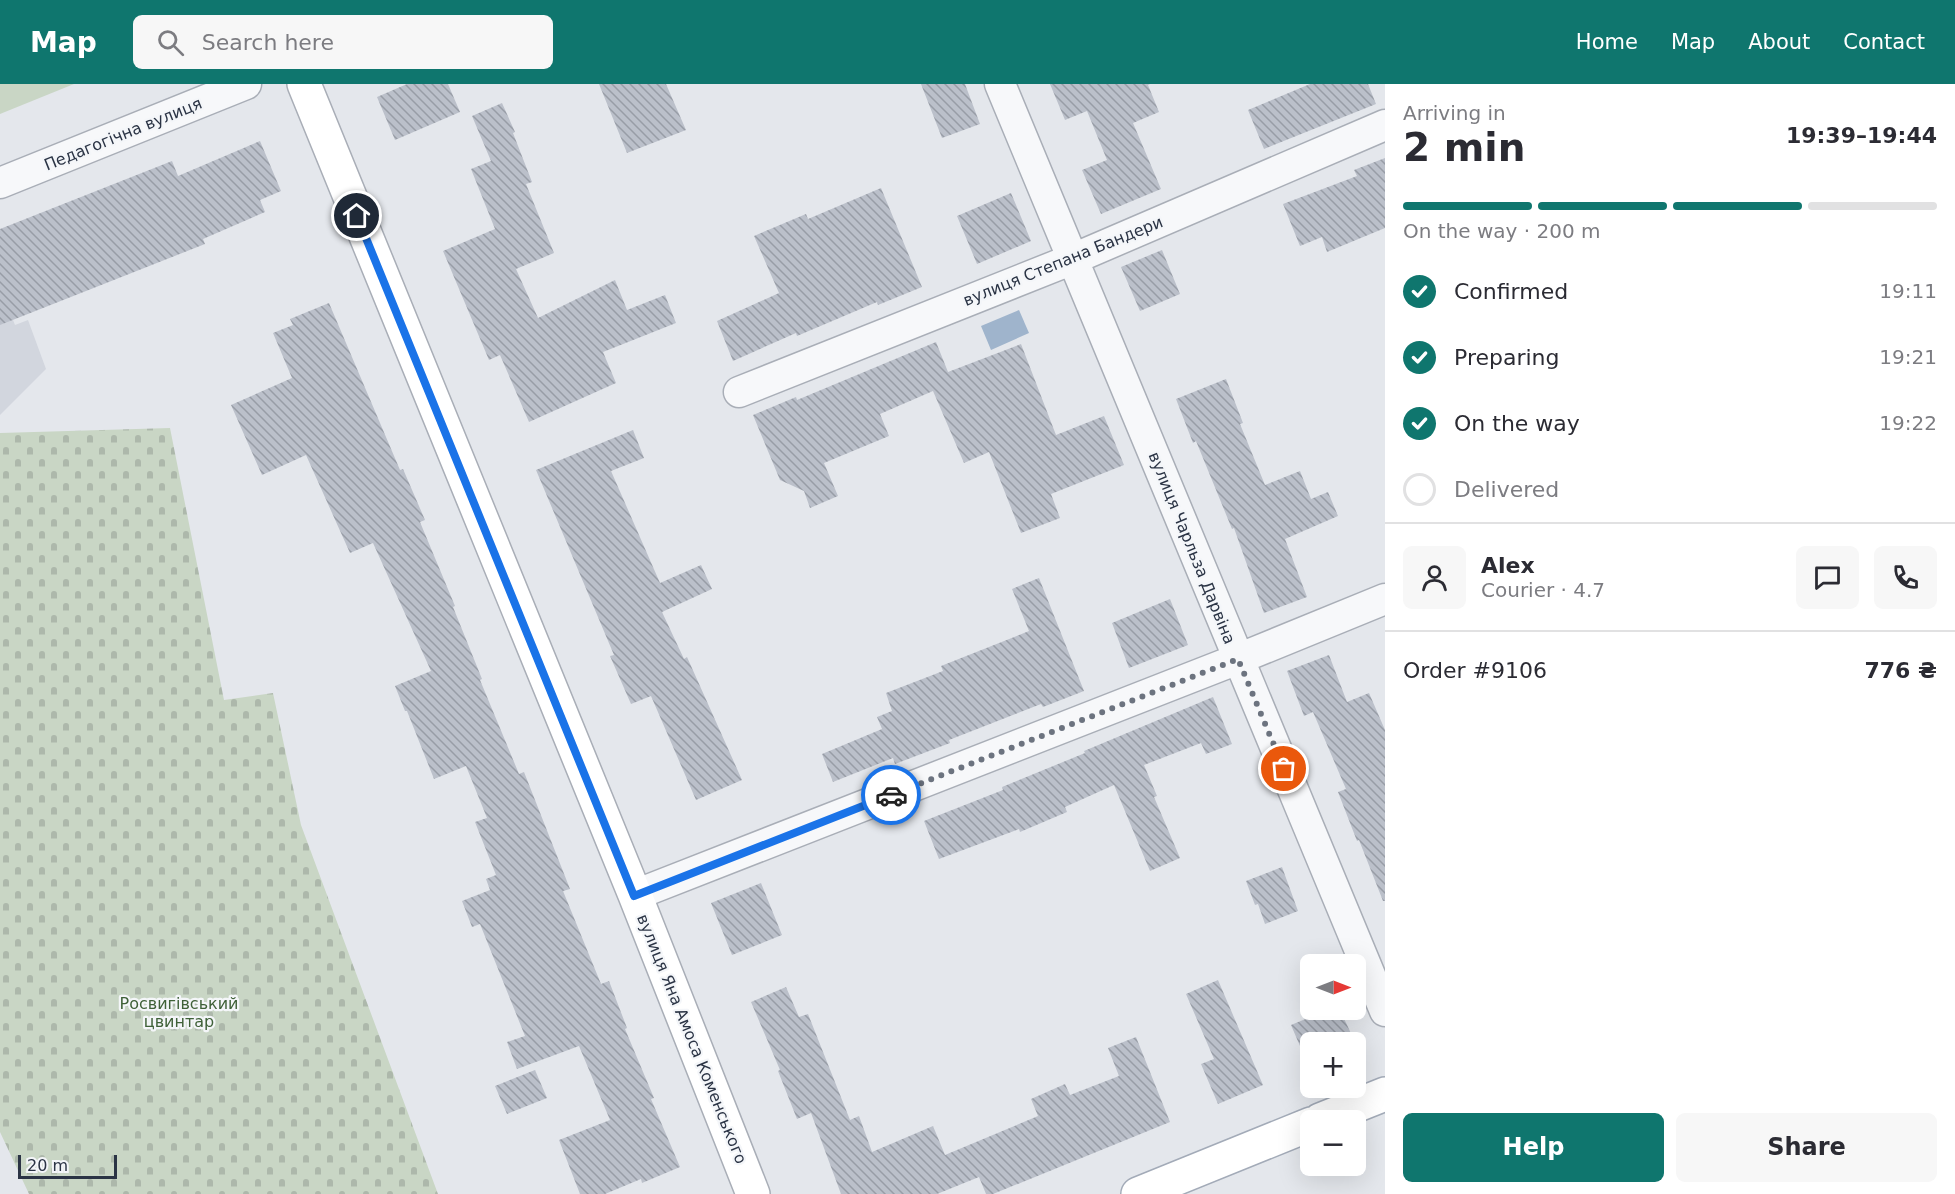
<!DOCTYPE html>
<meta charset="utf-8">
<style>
body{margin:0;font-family:"DejaVu Sans",sans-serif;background:#f7f7f7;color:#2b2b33;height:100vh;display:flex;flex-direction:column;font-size:22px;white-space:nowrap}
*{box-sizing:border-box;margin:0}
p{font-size:20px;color:#7c7c81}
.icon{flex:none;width:33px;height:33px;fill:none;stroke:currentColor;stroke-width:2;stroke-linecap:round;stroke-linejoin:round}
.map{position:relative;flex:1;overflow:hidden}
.panel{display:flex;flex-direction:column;background:#fff;width:570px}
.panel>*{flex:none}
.needle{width:39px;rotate:90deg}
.fabs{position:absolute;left:1300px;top:870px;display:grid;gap:12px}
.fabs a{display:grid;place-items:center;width:66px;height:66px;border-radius:9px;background:#fff;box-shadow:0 6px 24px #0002;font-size:30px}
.scale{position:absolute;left:18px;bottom:15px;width:99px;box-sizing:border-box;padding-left:6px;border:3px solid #2b3445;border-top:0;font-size:16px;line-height:21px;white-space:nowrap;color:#2b3445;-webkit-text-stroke:4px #f4f6f9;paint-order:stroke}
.pin{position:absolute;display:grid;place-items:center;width:51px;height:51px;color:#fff;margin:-26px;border:3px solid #fff;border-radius:50%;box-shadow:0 2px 6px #0007}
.courier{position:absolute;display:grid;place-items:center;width:60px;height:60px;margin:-30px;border:4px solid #1a73e8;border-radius:50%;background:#fff;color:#222;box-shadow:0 2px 8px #0007}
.headline em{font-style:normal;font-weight:600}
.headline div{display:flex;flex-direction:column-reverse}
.headline{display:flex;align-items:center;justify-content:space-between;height:102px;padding:0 18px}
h1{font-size:39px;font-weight:600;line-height:45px}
.bar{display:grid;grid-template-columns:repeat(4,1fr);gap:9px 6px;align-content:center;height:72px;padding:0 18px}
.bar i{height:8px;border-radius:4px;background:#e1e1e2}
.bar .on{background:#0f766e}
.bar p{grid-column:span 4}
.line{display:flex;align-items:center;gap:15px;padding:0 18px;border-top:2px solid #e1e1e2}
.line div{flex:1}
.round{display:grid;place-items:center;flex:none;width:63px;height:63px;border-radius:9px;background:#f7f7f7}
ol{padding:0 18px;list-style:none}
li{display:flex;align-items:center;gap:18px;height:66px}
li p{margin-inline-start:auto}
li .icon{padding:6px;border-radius:50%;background:#0f766e;color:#fff;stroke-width:4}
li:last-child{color:#7c7c81}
li i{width:33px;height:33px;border:3px solid #e1e1e2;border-radius:50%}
.button{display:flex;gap:12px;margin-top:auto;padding:12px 18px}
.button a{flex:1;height:69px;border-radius:9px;background:#0f766e;color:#fff;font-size:24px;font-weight:600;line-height:69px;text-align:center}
.button a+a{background:#f7f7f7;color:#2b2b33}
header{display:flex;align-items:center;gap:36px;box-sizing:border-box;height:84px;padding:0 30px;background:#0f766e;color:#fff}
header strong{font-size:28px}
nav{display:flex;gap:33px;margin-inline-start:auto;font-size:21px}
.search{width:420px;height:54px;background:#f7f7f7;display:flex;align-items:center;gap:15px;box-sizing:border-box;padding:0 21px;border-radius:9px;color:#7c7c81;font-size:22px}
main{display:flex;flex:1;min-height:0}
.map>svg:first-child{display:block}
.built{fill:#d2d6de}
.green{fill:#c9d6c5}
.cemetery{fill:url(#cemetery-stones)}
.water{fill:#9fb4cc}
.building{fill:url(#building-back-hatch)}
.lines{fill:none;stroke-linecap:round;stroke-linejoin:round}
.street-casing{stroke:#a9aeb7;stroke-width:33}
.secondary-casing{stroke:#a9aeb7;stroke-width:36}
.primary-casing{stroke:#a3abb8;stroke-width:36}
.street{stroke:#f7f8fa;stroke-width:30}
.secondary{stroke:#fff;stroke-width:33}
.primary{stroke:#fff;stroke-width:33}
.done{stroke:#6c737f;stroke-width:6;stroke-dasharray:0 10.8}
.route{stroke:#1a73e8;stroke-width:8}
.labels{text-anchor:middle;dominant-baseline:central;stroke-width:4.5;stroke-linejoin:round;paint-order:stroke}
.street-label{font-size:16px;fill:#2b3445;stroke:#f4f6f9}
.park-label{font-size:16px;fill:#3f6138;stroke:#f4f6f9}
</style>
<header>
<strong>Map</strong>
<div class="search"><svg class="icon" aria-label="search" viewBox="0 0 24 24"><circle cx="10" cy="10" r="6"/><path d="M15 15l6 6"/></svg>Search here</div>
<nav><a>Home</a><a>Map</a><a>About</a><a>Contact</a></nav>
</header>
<main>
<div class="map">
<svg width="1385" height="1110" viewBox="0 0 1385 1110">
<defs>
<pattern id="cemetery-stones" width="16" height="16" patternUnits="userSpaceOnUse" patternTransform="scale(1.5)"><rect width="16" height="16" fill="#c9d6c5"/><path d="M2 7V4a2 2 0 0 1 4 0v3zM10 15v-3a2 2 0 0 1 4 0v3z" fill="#adb8ab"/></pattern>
<pattern id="building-back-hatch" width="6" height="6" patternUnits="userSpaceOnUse" patternTransform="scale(1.5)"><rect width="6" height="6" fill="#bbc0ca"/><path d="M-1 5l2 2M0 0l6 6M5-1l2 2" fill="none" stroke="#989da6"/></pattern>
</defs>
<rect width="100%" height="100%" fill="#e4e7ec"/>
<path class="built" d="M0,203l15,38 13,-5 18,49 -46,46z"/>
<path class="green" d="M0,0h74l-74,30z"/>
<path class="cemetery" d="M170,344l54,272 49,-7 28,132 137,369h-409l-29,-62v-699z"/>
<path class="water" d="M1019,226l10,23 -38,17 -10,-24z"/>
<path class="building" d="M407,0h41l12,28 -65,28 -18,-43z
M599,0h67l20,46 -59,23z
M921,0h44l15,40 -38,14z
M1050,0h100l-2,1 11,27 -26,11 28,66 -60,25 -19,-44 25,-10 -20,-49 -22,9z
M1310,0h58l8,20 -112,45 -16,-39z
M502,19l13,29 -2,1 19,49 -6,2 28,69 -38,16 22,49 77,-38 12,30 38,-15 11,28 -73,29 13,31 -87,39 -29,-67 -11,5 -46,-109 52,-22 -24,-60 20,-8 -19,-45z
M260,57l21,50 -21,9 5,12 -62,27 2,5 -205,81v-96l172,-68 6,15z
M1385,74v70l-58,24 -5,-15 -22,9 -17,-42 74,-28 -3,-6z
M881,104l41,99 -44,18 -1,-3 -80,34 -1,-3 -63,28 -16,-40 62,-28 -25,-57 52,-22 2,5z
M1011,109l20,48 -54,23 -20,-48z
M1162,166l18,44 -40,17 -19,-44z
M329,219l71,167 3,-1 22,51 -5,2 35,84 -2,1 29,72 -2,1 39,94 5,-2 46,117 -7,2 38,93 8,-3 18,47 -2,1 29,69 -3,1 29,68 -38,16 -1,-4 -36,15h-25l-21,-54 51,-20 -31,-74 -62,23 -10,-27 18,-6 -45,-112 -8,3 -10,-26 28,-11 -4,-11 10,-4 -21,-53 12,-4 -21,-52 -32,13 -27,-68h-2l-10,-25 36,-15 -58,-128 -23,10 -44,-98 -44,20 -31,-70 61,-27 -19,-45 20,-8 -3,-6z
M936,258l12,30 73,-28 35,91 48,-19 20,49 -73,29 9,24 -39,15 -32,-81 -25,11 -31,-72 -53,23 9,22 -65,27 14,33 -28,12 -6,-17 -24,-11 -27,-65 43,-18 1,3z
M1226,295l17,44 -3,1 25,61 35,-14 11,28 17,-7 10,24 -53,23 22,58 -43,16 -30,-85 -2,1 -36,-88 -3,2 -17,-44z
M633,346l11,28 -33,13 49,112 41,-18 11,24 -50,23 22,47 3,-2 55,123 -46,20 -45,-104 -20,8 -21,-48 4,-1 -78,-185z
M1039,494l45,113 -41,16 -2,-3 -92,36 1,3 -55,21 -2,-6 -60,24 -11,-28 60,-25 -5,-12 15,-6 -6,-18 57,-22 -2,-5 88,-35 -17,-42z
M1170,515l18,46 -59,23 -17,-45z
M1329,571l18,47 22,-9 16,37v171h-2l-24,-61 -2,1 -19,-49 8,-3 -33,-77 -9,4 -17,-45z
M1213,613l19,47 -26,10 -5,-11 -57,22 13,31 -3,1 26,61 -30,13 -36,-86 -49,22 2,5 -47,20 -1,-3 -80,30 -15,-38 79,-31 -1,-3 83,-34 -1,-2z
M1282,783l16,44 -33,13 -7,-20 -3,1 -9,-24z
M761,799l21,52 -50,20 -21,-52z
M1218,896l45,105 -45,19 -17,-40 13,-5 -28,-65z
M786,903l13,30 9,-3 42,106 9,-4 13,36 61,-26 12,29 93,-39 -7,-17 34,-15 5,11 49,-19 -11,-28 28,-11 34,85 -177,72h-7l-7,-17 -42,17h-96l-30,-81 -14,6 -19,-48 2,-1 -29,-68z
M1311,915v11h29l15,32h-44l-2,25 -18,-42 17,-7 -7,-15z
M535,986l12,28 -40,16 -12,-28z"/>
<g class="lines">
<defs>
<path id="street" d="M1000,0l385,927
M0,99l246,-99
M739,308l334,-133 312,-134
M635,811l603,-236 147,-60"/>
<path id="secondary" d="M304,0l331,811 118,299"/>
<path id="primary" d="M1320,1036l65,-26
M1138,1110l173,-70"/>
</defs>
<use href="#street" class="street-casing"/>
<use href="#secondary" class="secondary-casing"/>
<use href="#primary" class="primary-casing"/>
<use href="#street" class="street"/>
<use href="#secondary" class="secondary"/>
<use href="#primary" class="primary"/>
</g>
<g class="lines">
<path class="done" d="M891,711l347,-136 46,110"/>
<path class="route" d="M357,132l277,680 257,-101"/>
</g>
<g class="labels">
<g class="street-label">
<text transform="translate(123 50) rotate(-22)">Педагогічна вулиця</text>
<text transform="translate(1063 177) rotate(-22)">вулиця Степана Бандери</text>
<text transform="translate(1192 464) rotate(68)">вулиця Чарльза Дарвіна</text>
<text transform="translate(692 955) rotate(68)">вулиця Яна Амоса Коменського</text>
</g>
<g class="park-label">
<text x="179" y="919">Росвигівський<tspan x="179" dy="18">цвинтар</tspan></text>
</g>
</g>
</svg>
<div class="fabs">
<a><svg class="needle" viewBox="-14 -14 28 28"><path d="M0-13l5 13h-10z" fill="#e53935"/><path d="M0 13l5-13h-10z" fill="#7c7c81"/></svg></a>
<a>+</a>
<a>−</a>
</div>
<div class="scale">20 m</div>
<div class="pin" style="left:1284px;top:685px;background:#ea580c"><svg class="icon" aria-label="bag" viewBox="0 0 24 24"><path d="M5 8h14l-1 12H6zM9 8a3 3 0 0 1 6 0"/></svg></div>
<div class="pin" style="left:357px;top:132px;background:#1f2937"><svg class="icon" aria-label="home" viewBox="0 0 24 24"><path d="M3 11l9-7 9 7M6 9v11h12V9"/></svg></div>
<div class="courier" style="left:891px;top:711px"><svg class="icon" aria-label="car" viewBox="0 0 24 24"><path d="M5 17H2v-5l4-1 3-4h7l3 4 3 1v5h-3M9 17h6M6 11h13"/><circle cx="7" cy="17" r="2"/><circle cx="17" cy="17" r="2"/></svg></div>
</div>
<section class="panel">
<div class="headline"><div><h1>2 min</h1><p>Arriving in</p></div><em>19:39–19:44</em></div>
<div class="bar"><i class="on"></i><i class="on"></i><i class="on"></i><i></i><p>On the way · 200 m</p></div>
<ol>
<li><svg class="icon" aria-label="check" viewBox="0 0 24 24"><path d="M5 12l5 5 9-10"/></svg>Confirmed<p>19:11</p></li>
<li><svg class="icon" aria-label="check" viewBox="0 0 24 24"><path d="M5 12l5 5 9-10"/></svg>Preparing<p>19:21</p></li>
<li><svg class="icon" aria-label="check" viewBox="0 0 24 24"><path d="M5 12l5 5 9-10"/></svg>On the way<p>19:22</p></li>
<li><i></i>Delivered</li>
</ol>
<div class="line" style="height:108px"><a class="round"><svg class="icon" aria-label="person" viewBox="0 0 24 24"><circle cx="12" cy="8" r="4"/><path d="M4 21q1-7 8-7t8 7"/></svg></a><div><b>Alex</b><p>Courier · 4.7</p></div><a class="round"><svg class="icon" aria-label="chat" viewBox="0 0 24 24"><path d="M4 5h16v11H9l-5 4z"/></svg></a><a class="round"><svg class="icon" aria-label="phone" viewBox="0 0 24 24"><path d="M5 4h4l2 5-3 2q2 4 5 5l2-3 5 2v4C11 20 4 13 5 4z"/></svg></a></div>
<div class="line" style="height:78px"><div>Order #9106</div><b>776 ₴</b></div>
<div class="button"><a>Help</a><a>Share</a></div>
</section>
</main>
